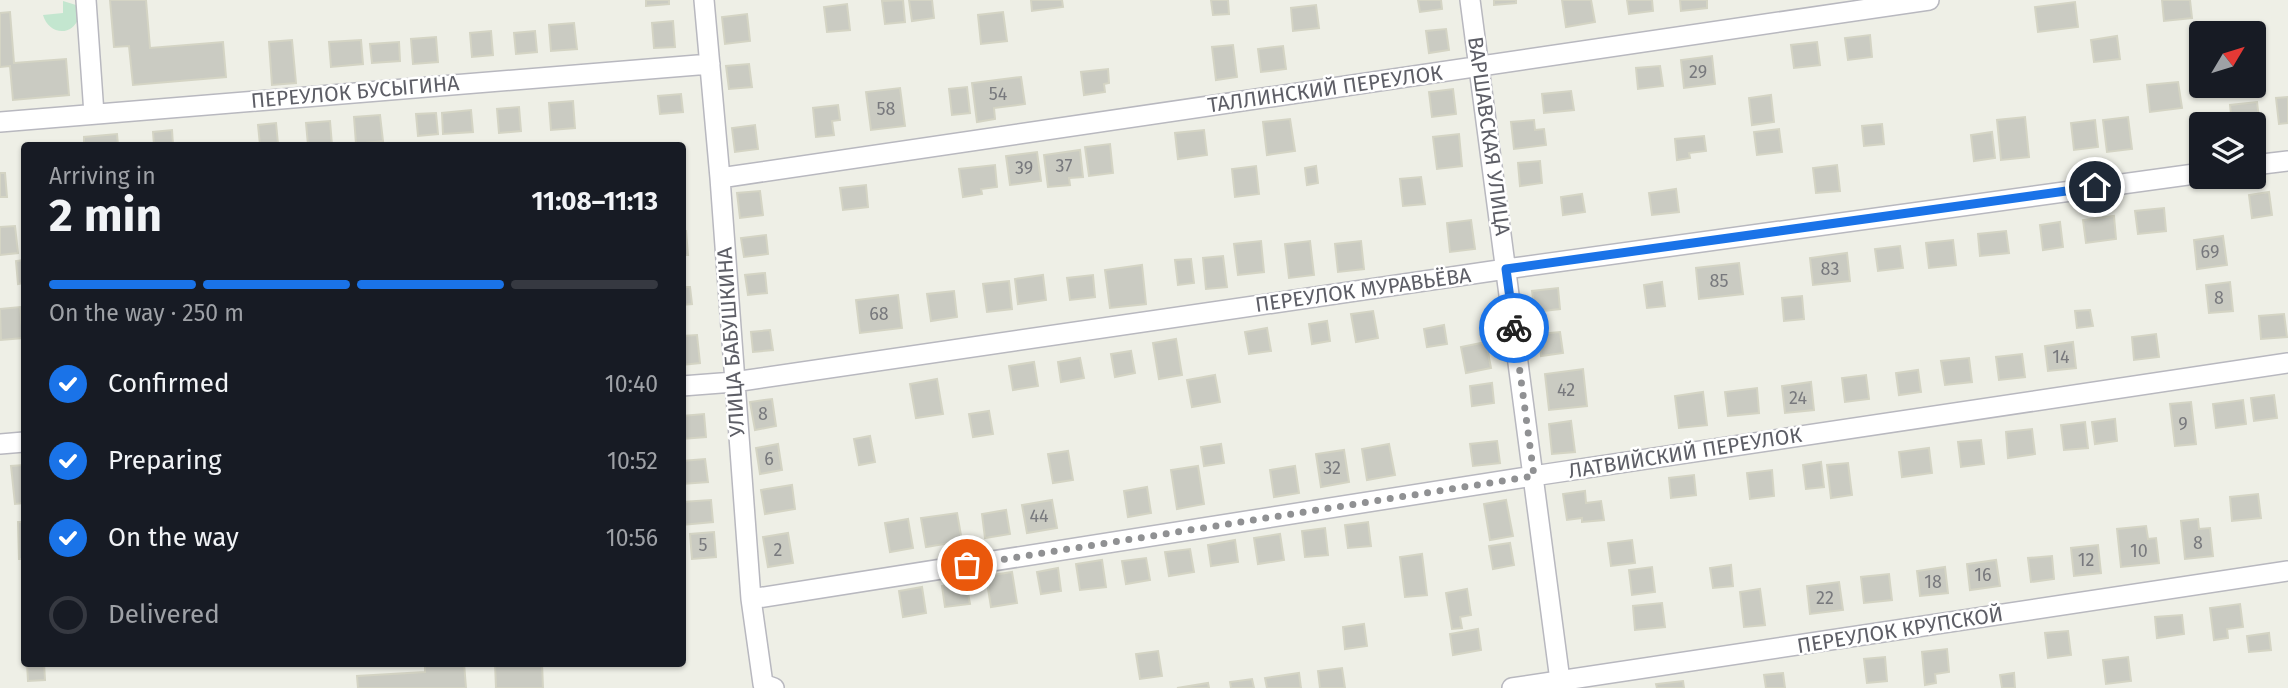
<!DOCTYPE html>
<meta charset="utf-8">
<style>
body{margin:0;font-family:"Fira Sans",sans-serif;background:#242831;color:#f1f3f6;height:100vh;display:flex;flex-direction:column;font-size:26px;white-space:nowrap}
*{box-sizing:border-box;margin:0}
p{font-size:23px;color:#9ea1a6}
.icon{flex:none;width:38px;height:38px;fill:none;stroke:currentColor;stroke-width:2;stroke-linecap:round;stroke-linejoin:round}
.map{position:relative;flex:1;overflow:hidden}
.panel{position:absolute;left:21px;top:142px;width:665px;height:525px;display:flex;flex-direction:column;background:#171b24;border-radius:7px;box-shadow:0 2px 5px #0004}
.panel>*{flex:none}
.needle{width:46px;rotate:52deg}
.tools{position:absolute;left:2189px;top:21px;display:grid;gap:14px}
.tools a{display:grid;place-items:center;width:77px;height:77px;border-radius:7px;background:#171b24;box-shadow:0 2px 5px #0004;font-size:35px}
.pin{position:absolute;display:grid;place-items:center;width:60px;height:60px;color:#fff;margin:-30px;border:4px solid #fff;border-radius:50%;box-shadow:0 2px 7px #0007}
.courier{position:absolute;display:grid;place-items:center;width:70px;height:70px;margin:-35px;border:5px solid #1a73e8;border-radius:50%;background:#fff;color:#222;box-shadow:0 2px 9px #0007}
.summary em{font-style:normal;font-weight:700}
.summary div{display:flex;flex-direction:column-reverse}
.summary{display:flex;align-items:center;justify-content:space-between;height:119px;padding:0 28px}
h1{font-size:46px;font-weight:700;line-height:52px}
.bar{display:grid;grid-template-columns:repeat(4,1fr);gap:10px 7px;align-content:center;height:84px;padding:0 28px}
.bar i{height:9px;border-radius:5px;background:#363941}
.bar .on{background:#1a73e8}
.bar p{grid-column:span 4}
ol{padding:0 28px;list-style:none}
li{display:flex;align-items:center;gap:21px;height:77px}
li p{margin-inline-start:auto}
li .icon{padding:7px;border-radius:50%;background:#1a73e8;color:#fff;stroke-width:4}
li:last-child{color:#9ea1a6}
li i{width:38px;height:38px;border:4px solid #363941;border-radius:50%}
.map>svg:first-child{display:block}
.green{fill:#c3e6cf}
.building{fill:#cacbc2;stroke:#d4d4c4;stroke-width:2}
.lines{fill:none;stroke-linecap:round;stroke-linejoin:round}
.minor-casing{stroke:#b8b8bf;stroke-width:22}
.minor{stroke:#fff;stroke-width:19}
.done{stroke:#909193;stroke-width:7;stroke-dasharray:0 12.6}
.route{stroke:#1a73e8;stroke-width:9}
.labels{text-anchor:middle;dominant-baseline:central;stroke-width:5;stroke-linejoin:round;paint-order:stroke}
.number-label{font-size:18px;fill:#78797d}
.street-label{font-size:21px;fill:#5d5e66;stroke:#fff}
</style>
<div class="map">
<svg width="2288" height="688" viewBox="0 0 2288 688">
<rect width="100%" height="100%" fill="#eeefe6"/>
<path class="green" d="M63,1l13,4 3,12c-7,21 -31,17 -36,-2l20,-2z"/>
<path class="building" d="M110,0h36l4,48 73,-6 3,35 -93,8 -4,-39 -15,1z
M646,0h23v4l-23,2z
M903,0l2,22 -20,2 -3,-23z
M909,0h23l2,18 -22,3z
M1031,0h31l1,7 -31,4z
M1211,0h17l1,14 -16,1z
M1418,0h23l1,9 -22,3z
M1494,0h22v3l-22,2z
M1562,0h29l4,22 -29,5z
M1627,0h25l1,11 -24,3z
M1680,0h27v8l-26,3z
M2162,0h28l2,18 -28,3z
M2075,2l3,25 -40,5 -3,-25z
M847,4l3,26 -23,2 -3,-25z
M1316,5l3,23 -26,3 -2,-23z
M10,12l4,51 52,-4 3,36 -56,5 -3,-34 -10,1v-54z
M1003,12l4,29 -26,3 -3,-29z
M747,14l3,27 -25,3 -3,-27z
M673,21l2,26 -21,1 -2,-25z
M2225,22l2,11h-25l-2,11 -2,-19z
M574,23l3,26 -26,2 -2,-26z
M1446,29l3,21 -20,3 -3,-22z
M491,31l2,24 -21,2 -2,-24z
M535,31l2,21 -21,2 -2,-21z
M1870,35l2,22 -24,3 -3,-22z
M2117,36l3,23 -26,3 -3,-22z
M436,37l2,25 -25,2 -2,-25z
M292,40l4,43 -24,2 -3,-43z
M361,40l2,24 -32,3 -2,-25z
M399,42l1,19 -28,2 -2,-19z
M1817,42l3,23 -26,3 -3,-23z
M1233,45l4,32 -21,3 -4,-33z
M1283,46l3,23 -25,3 -3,-23z
M1712,56l3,28 -31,4 -3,-28z
M749,64l3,23 -23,2 -3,-23z
M1660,66l3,20 -25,3 -2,-21z
M1108,69l1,14 -5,1 1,8 -21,3 -3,-23z
M1021,77l4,27 -31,4 1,11 -18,3 -5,-39z
M2178,82l4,26 -32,4 -3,-27z
M967,87l3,26 -18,2 -3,-26z
M900,88l5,38 -34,4 -5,-38z
M1453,89l3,25 -24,3 -3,-25z
M1571,91l3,19 -30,3 -2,-19z
M681,94l2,18 -23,2 -2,-18z
M1771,95l3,27 -22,3 -3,-27z
M2288,97v26l-9,1 -3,-26z
M573,101l2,27 -24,2 -2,-27z
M2257,102l3,25 -6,1v-4h-22l-2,-19z
M838,105l2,15 -8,1 2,14 -18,2 -3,-29z
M519,107l2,24 -22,2 -2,-24z
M471,110l2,22 -30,2 -1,-21z
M436,113l2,21 -20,2 -2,-22z
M380,115l3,26 -27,3 -2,-27z
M2025,117l4,40 -28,3 -4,-40z
M2128,117l4,32 -25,3 -4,-32z
M1290,119l5,32 -28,4 -4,-33z
M1534,120l1,10 9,-1 2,16 -32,4 -3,-27z
M2095,120l3,27 -24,3 -3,-27z
M330,121l2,24h-24l-2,-22z
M276,123l2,21 -18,1 -2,-20z
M1882,124l2,20 -20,2 -2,-20z
M755,125l3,24 -23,3 -3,-24z
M1779,129l3,23 -25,3 -3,-23z
M172,130l1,15h-19l-1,-13z
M1204,130l3,25 -29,4 -3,-26z
M1992,132l3,26 -21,3 -3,-26z
M117,134l1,11h-34v-8z
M1459,134l3,32 -25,3 -4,-32z
M1704,136l2,15 -17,2 1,5 -13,2 -2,-21z
M1110,144l3,29 -24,3 -4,-29z
M1080,150l3,27 -14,1 1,7 -22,2 -4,-32z
M1037,152l4,29 -31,4 -4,-29z
M1540,161l2,22 -22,3 -2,-23z
M995,165l2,22 -16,2 1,5 -19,3 -4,-28z
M1837,165l3,26 -24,2 -3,-25z
M1256,166l3,28 -24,3 -3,-28z
M1316,166l2,17 -11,2 -2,-17z
M0,173h5l2,24h-7z
M1421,177l4,27 -22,2 -3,-27z
M866,185l2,22 -25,3 -3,-22z
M1676,189l3,23 -27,3 -3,-22z
M760,191l3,24 -23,3 -3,-25z
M2269,192l3,23 -20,3 -3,-23z
M1582,194l3,18 -22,3 -2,-18z
M2164,208l2,23 -28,3 -3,-23z
M2114,216l2,23 -30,4 -3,-23z
M1471,220l4,29 -25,3 -3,-29z
M2060,222l3,25 -20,3 -3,-25z
M15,226l3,27 -18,2v-28z
M682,231h4l2,24h-6z
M2006,231l3,22 -29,3 -2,-22z
M766,235l2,19 -24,3 -3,-19z
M2223,236l4,29 -30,4 -3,-29z
M1953,240l3,25 -27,3 -3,-25z
M1261,241l3,31 -26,3 -4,-31z
M1310,241l4,34 -25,3 -4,-34z
M1361,241l3,28 -26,3 -3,-28z
M1900,246l3,22 -25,3 -3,-22z
M1847,253l3,28 -37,4 -3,-27z
M1223,256l4,31 -21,2 -3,-31z
M1191,259l3,24 -16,2 -3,-25z
M24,260v23l-6,1 -2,-23z
M1739,263l4,31 -44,5 -3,-31z
M1142,265l4,39 -36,4 -5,-38z
M765,273l2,20 -19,2 -3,-20z
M1043,275l3,25 -28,4 -3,-25z
M1093,275l2,22 -25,3 -3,-22z
M1009,281l3,28 -25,3 -4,-28z
M1662,282l3,24 -18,2 -3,-23z
M2230,282l3,29 -24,2 -3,-28z
M682,287h8l2,17 -10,1z
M1558,288l2,21 -25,3 -3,-21z
M954,291l3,26 -26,4 -4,-27z
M898,295l4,33 -42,5 -4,-33z
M1802,296l2,23 -20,2 -2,-23z
M20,307l3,31 -22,2 -1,-31z
M2090,310l3,16 -16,2 -2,-17z
M1373,311l5,27 -22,4 -5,-28z
M2284,314l3,23 -26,2 -2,-23z
M1327,321l3,20 -18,3 -3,-20z
M1444,325l3,19 -20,3 -3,-18z
M1267,328l4,23 -22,3 -4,-22z
M770,330l3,20 -20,2 -2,-20z
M1560,332l3,21 -22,3 -2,-22z
M2156,334l3,23 -25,3 -2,-23z
M697,335l3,28 -18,2v-29z
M1176,339l6,36 -23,4 -6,-36z
M1486,342l5,26 -25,5 -5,-26z
M2073,342l3,26 -28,3 -3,-25z
M1131,351l4,22 -20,4 -4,-23z
M2022,354l3,23 -26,3 -3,-23z
M1080,358l4,20 -23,4 -3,-20z
M1969,358l3,24 -27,3 -4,-24z
M1034,362l4,24 -25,4 -4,-24z
M1583,369l4,37 -38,4 -4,-36z
M1918,370l3,22 -22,3 -3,-22z
M1215,375l5,27 -28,5 -5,-27z
M1866,375l3,24 -24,3 -3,-24z
M937,379l6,35 -27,4 -6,-34z
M1811,382l3,28 -29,3 -3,-27z
M1492,383l2,20 -22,3 -2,-20z
M1757,388l2,25 -31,3 -3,-24z
M1703,392l4,33 -28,3 -4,-32z
M2274,395l3,23 -23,3 -3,-23z
M772,399l4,27 -21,4 -5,-28z
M2243,400l3,24 -30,4 -3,-24z
M2191,402l5,42 -21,2 -5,-42z
M989,411l4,23 -20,3 -4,-23z
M704,414l2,23 -24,2v-23z
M2115,419l2,22 -22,3 -3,-22z
M1571,421l4,31 -23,2 -3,-30z
M2085,422l3,26 -24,2 -3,-25z
M2032,429l3,25 -27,4 -2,-26z
M870,436l5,26 -16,3 -5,-26z
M1981,440l3,24 -23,3 -3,-25z
M1497,441l3,22 -27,3 -3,-22z
M778,444l4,26 -22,4 -4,-26z
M1221,444l3,19 -20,3 -3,-19z
M1389,444l6,31 -28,5 -5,-31z
M1929,448l3,25 -30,4 -3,-25z
M1344,450l5,32 -28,5 -5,-33z
M1068,451l5,29 -20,3 -5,-29z
M705,459l3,23 -26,2v-23z
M1821,462l3,25 -18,2 -3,-24z
M1848,463l4,32 -21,3 -4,-33z
M24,465v38l-9,1 -4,-38z
M1198,466l6,38 -27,5 -6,-39z
M1295,466l4,27 -25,4 -4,-27z
M1772,470l2,26 -24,3 -3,-26z
M1694,475l2,20 -25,3 -2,-20z
M792,485l3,24 -30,5 -4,-24z
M1147,487l4,26 -23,4 -4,-26z
M1585,491l1,12 15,-2 3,19 -22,2v-4l-15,2 -4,-26z
M2258,494l3,24 -29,3 -2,-24z
M711,500l2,22 -31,3v-23z
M1052,500l5,28 -30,5 -5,-28z
M1506,500l7,36 -23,4 -6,-36z
M1006,510l4,24 -25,4 -3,-24z
M957,513l5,28 -36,6 -5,-29z
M908,519l5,29 -23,4 -5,-29z
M2198,519l1,10 11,-1 3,28 -28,3 -4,-38z
M18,522h6v37h-5z
M1368,522l3,24 -23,2 -3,-23z
M2146,526l2,13 8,-1 3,25 -38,4 -4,-38z
M1325,528l3,27 -23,2 -3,-26z
M714,532l2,25 -24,2 -2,-25z
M788,533l5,30 -25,4 -5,-30z
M1280,534l4,26 -26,4 -4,-26z
M1235,540l3,22 -27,4 -3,-21z
M1632,540l3,23 -24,3 -3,-23z
M1510,543l4,22 -21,4 -4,-23z
M2098,545l3,28 -27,3 -3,-28z
M1190,549l4,23 -25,4 -4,-24z
M1422,554l5,41 -22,2 -5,-40z
M2052,556l2,23 -23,3 -3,-24z
M1146,558l4,22 -24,4 -4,-23z
M1102,560l4,27 -26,3 -4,-26z
M1996,560l4,26 -30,4 -3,-26z
M1731,565l2,21 -20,2 -3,-20z
M1652,567l3,25 -23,3 -3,-25z
M1945,567l3,26 -28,3 -3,-25z
M1058,568l3,23 -20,3 -4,-22z
M1012,572l5,31 -26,4 -5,-31z
M1889,574l3,26 -28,3 -3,-26z
M966,582l4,22 -25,3 -3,-21z
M1839,582l4,28 -33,4 -3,-28z
M922,587l4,26 -23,4 -4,-26z
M1467,589l4,26 -11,2 2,11 -10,1 -6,-36z
M1760,589l5,36 -21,2 -4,-35z
M1662,603l3,24 -30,3 -2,-24z
M2240,604l3,23 -16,2 1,9 -14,2 -4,-32z
M2182,615l2,19 -27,4 -2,-21z
M1364,624l3,22 -22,3 -2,-22z
M1478,629l3,21 -28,5 -3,-21z
M2068,631l3,24 -23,3 -3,-25z
M2269,633l2,17 -22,2 -2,-16z
M1947,649l2,23 -14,2 1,9 -11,2 -3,-33z
M1158,651l4,25 -22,3 -4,-25z
M1885,657l2,24 -20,2 -3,-24z
M2128,657l3,24 -25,3 -3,-24z
M27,663h17l1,17 -17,1z
M425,663h39l2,25h-108l-1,-12 68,-4z
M495,663h47l1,25h-47z
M1342,668l3,20h-25l-2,-17z
M1299,673l2,15h-34l-2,-10z
M1783,673l2,15h-19l-2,-13z
M2014,673l1,15h-13l-2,-13z
M1252,679l2,9h-23l-1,-6z
M1683,681l1,7h-27l-1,-4z
M1208,683l1,5h-32z"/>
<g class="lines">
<defs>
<path id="minor" d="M86,0l8,114
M704,0l16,178 31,421 12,85 11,4
M1470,0l91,688
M0,122l710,-58
M2254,165l34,-4
M720,178l1209,-178
M682,386l52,-4 772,-113 696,-96
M0,444l24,-2
M751,599l782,-123 755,-113
M1512,688l776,-117"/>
</defs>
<use href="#minor" class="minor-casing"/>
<use href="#minor" class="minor"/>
</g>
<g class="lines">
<path class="done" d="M967,565l567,-89 -20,-148"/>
<path class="route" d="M1514,328l-8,-59 589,-82"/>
</g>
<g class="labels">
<g class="number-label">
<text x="1698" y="72">29</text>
<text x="998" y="94">54</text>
<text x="886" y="109">58</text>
<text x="1064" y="166">37</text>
<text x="1024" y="168">39</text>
<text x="2210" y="252">69</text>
<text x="1830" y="269">83</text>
<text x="1719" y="281">85</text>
<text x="2219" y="298">8</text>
<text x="879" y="314">68</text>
<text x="2061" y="357">14</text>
<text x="1566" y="390">42</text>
<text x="1798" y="398">24</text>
<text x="763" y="414">8</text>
<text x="2183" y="424">9</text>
<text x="769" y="459">6</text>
<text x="1332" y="468">32</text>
<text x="1039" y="516">44</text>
<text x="2198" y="543">8</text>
<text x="703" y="545">5</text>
<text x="778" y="550">2</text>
<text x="2139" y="551">10</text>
<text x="2086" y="560">12</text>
<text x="1983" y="575">16</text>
<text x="1933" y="582">18</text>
<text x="1825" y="598">22</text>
</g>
<g class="street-label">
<text transform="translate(1325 89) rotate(-8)">ТАЛЛИНСКИЙ ПЕРЕУЛОК</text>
<text transform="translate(355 92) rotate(-5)">ПЕРЕУЛОК БУСЫГИНА</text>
<text transform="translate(1489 136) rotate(82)">ВАРШАВСКАЯ УЛИЦА</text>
<text transform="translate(1363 290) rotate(-8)">ПЕРЕУЛОК МУРАВЬЁВА</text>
<text transform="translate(731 342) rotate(-94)">УЛИЦА БАБУШКИНА</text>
<text transform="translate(1685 453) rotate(-9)">ЛАТВИЙСКИЙ ПЕРЕУЛОК</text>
<text transform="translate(1900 630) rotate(-9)">ПЕРЕУЛОК КРУПСКОЙ</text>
</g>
</g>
</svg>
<div class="tools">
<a><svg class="needle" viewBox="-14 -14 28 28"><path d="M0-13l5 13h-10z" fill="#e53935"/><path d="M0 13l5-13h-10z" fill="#9ea1a6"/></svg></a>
<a><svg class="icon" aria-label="layers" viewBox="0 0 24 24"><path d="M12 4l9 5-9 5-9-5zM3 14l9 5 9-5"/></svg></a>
</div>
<div class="pin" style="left:967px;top:565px;background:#ea580c"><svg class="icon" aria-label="bag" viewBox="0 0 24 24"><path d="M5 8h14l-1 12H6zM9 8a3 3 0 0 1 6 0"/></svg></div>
<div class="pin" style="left:2095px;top:187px;background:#1f2937"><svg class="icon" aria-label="home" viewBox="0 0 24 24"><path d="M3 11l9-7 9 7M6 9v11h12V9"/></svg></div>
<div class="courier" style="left:1514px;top:328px"><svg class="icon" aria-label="bike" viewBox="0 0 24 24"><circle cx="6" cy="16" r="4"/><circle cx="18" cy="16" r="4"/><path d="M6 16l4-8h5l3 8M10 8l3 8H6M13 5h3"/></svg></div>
<section class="panel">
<div class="summary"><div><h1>2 min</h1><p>Arriving in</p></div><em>11:08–11:13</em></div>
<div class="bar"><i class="on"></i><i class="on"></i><i class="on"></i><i></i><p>On the way · 250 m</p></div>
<ol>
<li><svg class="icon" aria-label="check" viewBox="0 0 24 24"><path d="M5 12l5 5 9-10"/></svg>Confirmed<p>10:40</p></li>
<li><svg class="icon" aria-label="check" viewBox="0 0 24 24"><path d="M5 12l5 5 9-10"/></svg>Preparing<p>10:52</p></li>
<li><svg class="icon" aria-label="check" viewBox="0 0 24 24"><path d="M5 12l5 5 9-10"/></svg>On the way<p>10:56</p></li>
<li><i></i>Delivered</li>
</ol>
</section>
</div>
